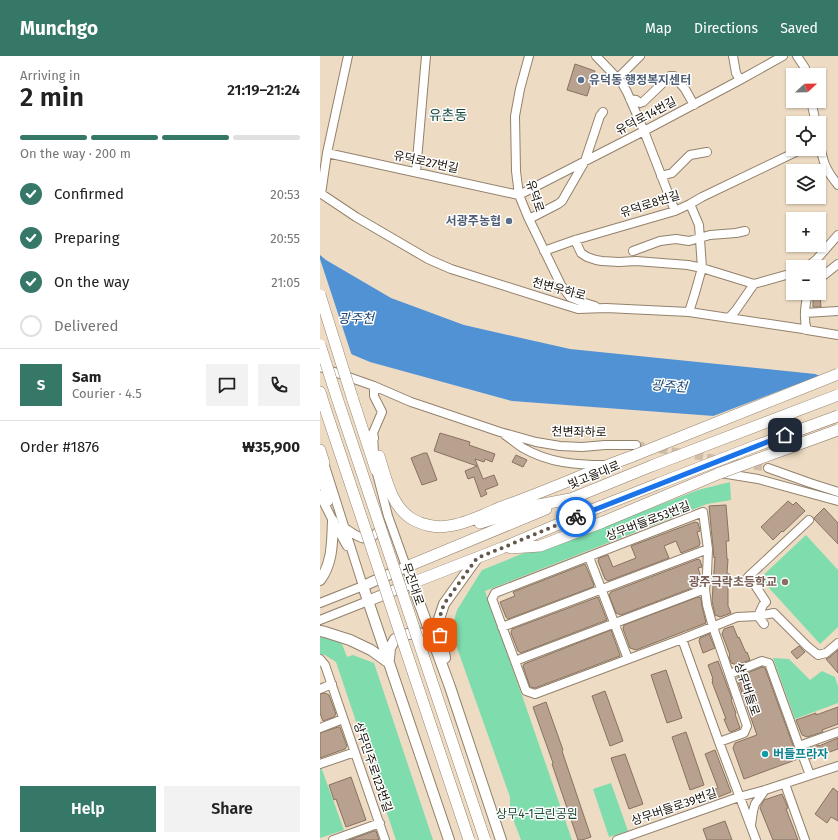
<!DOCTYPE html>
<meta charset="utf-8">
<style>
body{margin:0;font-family:"Fira Sans","Noto Sans KR",sans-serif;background:#f2f2f2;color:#222;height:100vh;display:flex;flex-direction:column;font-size:15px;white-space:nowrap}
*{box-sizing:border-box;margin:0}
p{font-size:13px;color:#767676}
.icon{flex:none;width:22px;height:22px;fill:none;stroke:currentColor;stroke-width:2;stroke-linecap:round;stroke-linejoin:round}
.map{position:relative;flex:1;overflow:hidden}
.side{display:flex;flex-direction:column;background:#fff;width:320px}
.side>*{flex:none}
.needle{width:26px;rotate:68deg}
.controls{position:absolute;left:466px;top:12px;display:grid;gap:8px}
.controls a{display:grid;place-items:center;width:40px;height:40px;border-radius:0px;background:#fff;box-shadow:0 1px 3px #0004;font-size:20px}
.pin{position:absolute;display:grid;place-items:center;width:34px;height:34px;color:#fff;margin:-17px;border-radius:8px;box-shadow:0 2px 6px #0006}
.courier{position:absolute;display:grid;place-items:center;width:40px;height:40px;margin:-20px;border:3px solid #1a73e8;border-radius:50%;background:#fff;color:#222;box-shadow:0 1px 5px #0007}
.headline em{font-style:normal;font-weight:600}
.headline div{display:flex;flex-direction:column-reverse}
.headline{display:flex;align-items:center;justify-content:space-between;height:68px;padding:0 20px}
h1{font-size:26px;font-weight:600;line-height:30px}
.bar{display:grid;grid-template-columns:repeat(4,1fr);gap:6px 4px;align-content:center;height:48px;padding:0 20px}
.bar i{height:5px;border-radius:3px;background:#e0e0e0}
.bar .current{background:#367868}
.bar p{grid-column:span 4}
.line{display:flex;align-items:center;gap:10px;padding:0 20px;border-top:1px solid #e0e0e0}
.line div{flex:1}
.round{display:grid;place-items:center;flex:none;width:42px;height:42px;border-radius:0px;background:#f2f2f2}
ol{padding:0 20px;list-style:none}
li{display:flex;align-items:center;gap:12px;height:44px}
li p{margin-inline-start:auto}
li .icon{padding:4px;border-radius:50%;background:#367868;color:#fff;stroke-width:4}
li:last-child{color:#767676}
li i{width:22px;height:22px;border:2px solid #e0e0e0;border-radius:50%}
.button{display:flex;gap:8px;margin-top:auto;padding:8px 20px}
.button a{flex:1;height:46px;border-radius:0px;background:#367868;color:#fff;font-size:16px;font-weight:600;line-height:46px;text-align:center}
.button a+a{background:#f2f2f2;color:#222}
header{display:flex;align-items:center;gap:24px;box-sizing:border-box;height:56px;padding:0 20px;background:#367868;color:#fff}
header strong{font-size:19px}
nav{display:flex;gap:22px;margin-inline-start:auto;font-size:14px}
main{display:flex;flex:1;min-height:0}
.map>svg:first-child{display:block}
.green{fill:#7edcad}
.water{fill:#5192d5}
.pier{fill:#eedbc3}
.building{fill:#b8a18e;stroke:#887260}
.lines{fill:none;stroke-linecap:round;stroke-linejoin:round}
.minor-tunnel{stroke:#cebda7;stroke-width:8;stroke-dasharray:8 4;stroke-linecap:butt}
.minor-casing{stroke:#93826c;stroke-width:10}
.major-casing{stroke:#93826c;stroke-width:12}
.highway-casing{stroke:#93826c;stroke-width:12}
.minor{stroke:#fff;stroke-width:8}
.major{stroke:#fff;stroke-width:10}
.highway{stroke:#fff;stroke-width:11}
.highway-bridge-casing{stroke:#93826c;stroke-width:12;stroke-linecap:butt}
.highway-bridge{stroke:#fff;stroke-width:11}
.done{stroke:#625749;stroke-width:4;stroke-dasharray:0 7.2}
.route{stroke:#1a73e8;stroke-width:5}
.service-dot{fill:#5c6f8a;stroke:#fff;stroke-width:1.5}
.education-dot{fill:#8d6e63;stroke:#fff;stroke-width:1.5}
.culture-dot{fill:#0f9aa8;stroke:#fff;stroke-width:1.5}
.labels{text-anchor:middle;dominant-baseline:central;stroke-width:3;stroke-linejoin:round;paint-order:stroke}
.service-label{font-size:12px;font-weight:bold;fill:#4e5e75;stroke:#fff;text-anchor:start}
.street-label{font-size:12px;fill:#161008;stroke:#fff}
.education-label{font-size:12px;font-weight:bold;fill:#785e54;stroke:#fff;text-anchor:end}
.culture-label{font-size:12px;font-weight:bold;fill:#0d838f;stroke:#fff;text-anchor:start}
.park-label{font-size:12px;fill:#1f4a36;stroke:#fff}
.water-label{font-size:13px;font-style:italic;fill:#184572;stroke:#fff}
.quarter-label{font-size:14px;fill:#154b3f;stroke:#fff}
</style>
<header>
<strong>Munchgo</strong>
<nav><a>Map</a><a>Directions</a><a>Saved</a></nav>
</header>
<main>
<section class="side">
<div class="headline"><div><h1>2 min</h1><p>Arriving in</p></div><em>21:19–21:24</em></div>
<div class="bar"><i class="current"></i><i class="current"></i><i class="current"></i><i></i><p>On the way · 200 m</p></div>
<ol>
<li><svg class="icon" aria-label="check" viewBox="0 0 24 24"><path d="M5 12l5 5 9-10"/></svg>Confirmed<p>20:53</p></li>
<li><svg class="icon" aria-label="check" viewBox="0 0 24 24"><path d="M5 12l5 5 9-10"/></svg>Preparing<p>20:55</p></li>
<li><svg class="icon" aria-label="check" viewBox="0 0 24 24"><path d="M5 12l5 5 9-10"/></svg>On the way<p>21:05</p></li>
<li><i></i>Delivered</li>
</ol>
<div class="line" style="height:72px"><b class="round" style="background:#367868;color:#fff">S</b><div><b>Sam</b><p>Courier · 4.5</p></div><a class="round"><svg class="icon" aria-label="chat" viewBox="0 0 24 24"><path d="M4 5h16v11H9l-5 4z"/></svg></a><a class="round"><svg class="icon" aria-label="phone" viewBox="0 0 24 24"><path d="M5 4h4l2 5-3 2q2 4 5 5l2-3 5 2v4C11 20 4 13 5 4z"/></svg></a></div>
<div class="line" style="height:52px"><div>Order #1876</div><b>₩35,900</b></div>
<div class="button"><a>Help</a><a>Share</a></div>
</section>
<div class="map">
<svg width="518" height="784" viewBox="0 0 518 784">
<rect width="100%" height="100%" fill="#eedbc3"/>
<path class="green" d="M410,426l1,18 -24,4 -222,87 40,113 47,136h-51l-11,-29v-14l-59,-166 6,-21 25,-40 42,-17 20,-3 154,-60z
M486,479l32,35v57l-18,17 -60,-66z
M0,581l8,1 14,6 5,13 6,-2 21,8 59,177h-37l-60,-178 -11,-7 -5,-1z
M453,602l16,1 21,21 12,-9 13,6 3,9v17l-43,16z
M1,711l23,63 -24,8v-70z
M291,727l17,48 -19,6 -16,-48z"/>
<path class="water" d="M0,199l6,5 65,38 73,27 106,24 245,25 23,9 -124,33 -202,-15 -142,-39 -50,-21z"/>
<path class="pier" d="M0,203l32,97 -32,-13z
M501,319l17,6v61l-17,-5 -113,-19z"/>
<path class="building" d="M255,8l20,7 -8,25 -20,-6z
M493,239h7l1,12h-8z
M120,377l30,9 -1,3 26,9 -3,8 -7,-3 -1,3 -9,-3 8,20 11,-4 4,10 -13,5 2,4 -6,3 -7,-20 -6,2 -3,-8 12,-5 -43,-15z
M104,397h3l10,27 -15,5 -11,-27z
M196,399l11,5 -4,7 -11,-5z
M468,445l5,4 3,-3 9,9 -22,21 -1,-1 -9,9 -12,-13z
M406,449l3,36h-3l1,18h1l-1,15h3l-1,11h-1v21l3,7 -11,4 -5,-2 -3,-14 3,-44 -1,1 -5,-52z
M504,452l14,15v21l-24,-25v-1z
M375,466l3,1 2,7v1l-3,1 3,11 -1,3 -18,7 -5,-12 -12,5 5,12 -61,23 -3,-2 -7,-18 1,-3 9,-3 5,12 23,-9 -5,-12z
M378,503l2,1 2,7 -4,1 3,9 -1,8 -79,30 -5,-2 -7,-18 2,-3z
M265,508l9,21 -1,2 -85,32 -2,-2 -6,-15 15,-6 -2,-4z
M278,541l9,23 -86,33 -3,-2 -7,-18 1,-4z
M378,541l3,1 1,8 4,17 -70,27 -6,-2 -7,-19 1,-4z
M413,570l5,12 1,-1 7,16 1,-1 3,8 -13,5 -6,-2 -2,-7 1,-1 -8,-21 2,-5z
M291,574l9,25v1l-85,32 -5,-1 -7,-21 1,-2z
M389,578l6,14 -12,5 -4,-12 1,-3z
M479,590l6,6 -8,7 -6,-7z
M518,594v23l-12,-14 4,-2z
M398,605l14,38 -1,1 5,13 -1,1 5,14 -9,4 -2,-1 -5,-12h2l-14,-37h1l-1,-3h1l-5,-14z
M442,611l3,1 33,91 -54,20 -11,-31 2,-5 22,-8 -20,-56 1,-2z
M346,614l16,48 -15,5 -16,-48z
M285,635l18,50 -13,5 -18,-50z
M5,637l4,2 7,19 -2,3 -11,4 -3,-8v-19z
M226,646l17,48 -1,1 29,86 -9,3h-4l-26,-76 1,-1 -20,-56z
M518,651v17l-16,6 1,2 -16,5 -5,-2 -6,-15 20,-7v2z
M18,671h2l7,19 -2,3 -25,9v-25z
M366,676l18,53 -14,5 -18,-53z
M518,682v11l-28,10 -3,-9 1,-1 11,-4v1z
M395,694l16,42 -20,8 -3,-8 10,-4 -13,-34z
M305,698l18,50 -14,5 -18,-51z
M31,721l15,43 -20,7 -10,-28 -2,1 -5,-15z
M513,732l5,4v29l-7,-4 -4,6 -12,-9z
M462,738l6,14 -2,1 12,31h-25l-13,-32 4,-8z
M405,765l7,19h-25l-4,-11z
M54,775h2l3,9h-30z"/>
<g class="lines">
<path class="minor-tunnel" d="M316,389l132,23"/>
<defs>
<path id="minor" d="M209,0l-9,33 -5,27 1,55 3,24 9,22 33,68 9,12 15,6 10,3
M276,0l26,27 5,9 17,39 31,80
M413,0l3,17 4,7
M477,0l8,12 2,7
M297,23l23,-23
M310,43l6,1 4,3 3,-1 27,-26h4l11,13 9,16
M491,45l5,22
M499,85c4,21 6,28 19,44
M7,97l192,42 125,-64 96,-51 43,-24
M96,116l10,-116
M341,120l11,-3 18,-18 17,-3
M0,137l36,24 72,42 23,10 114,36 13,4 28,-1 83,4 114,17 4,1 31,5
M1,138l6,-41 21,-97
M209,163l29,-15 4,-3 23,-40 15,-45 3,-4
M255,184l6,13 6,4 9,3 6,1 17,1 17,-1 52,4 14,3 52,16 39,-11
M224,195l31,-11 100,-29 15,-7 12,-7 100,-48
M313,195l27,-10 16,-2 13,2 21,-6 26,-2 9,-2
M487,211l9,-7 22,-25
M499,223l19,-15
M369,256l6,-19 7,-25 -3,-43 -9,-21
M485,257l33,-2
M409,262l7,-8 18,-26
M487,274c-4,-12 -2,-25 1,-37
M0,311l54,19 37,16 21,7 68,23 36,10 24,4 22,1 23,-2h31
M54,330v10l8,16 -9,21 1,5
M53,377l1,21
M185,379c6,4 12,9 18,13 26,15 53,17 82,17
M4,407l-3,15 7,24
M55,410l13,50 24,67
M448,412l42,15 28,9
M401,417l37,6 80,22
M0,439l13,26 14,25
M25,472c16,11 24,18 37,-2
M269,501l39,102
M0,547l43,-17 -39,-123
M0,564l48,-19
M444,568l-6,-8 16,-3 33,33 11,9 8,-2 12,-10
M182,571l206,-78
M362,583l37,103 37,98
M0,603l5,6 60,175
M195,605l190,-72
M410,618l32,-13 7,2 30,83 39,-14
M0,633l12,-5
M0,672l23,-9
M399,686l25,-9 3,-7 -34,-99 -6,-22 -2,-16 2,-15 1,-25 -5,-37 -208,81 -3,6 34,92 9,3 147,-55 55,-22 21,-1 5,-11 3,-3 -13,-20 -5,-5 61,-57
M479,690l11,29
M0,708l35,-12
M465,728l20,56
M431,769l2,-14 2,-7 10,-14
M13,784l47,-17
M297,784l122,-43 26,-7 73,-24"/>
<path id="major" d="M86,511l-43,19 86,254
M0,524c13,-17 12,-39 13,-59
M48,545l44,-18 38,104 51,153
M0,575l5,1 25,8 21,10 18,13
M125,602l-7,-36 6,-18 33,-46
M69,603l1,-11 5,-9 13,-5 11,-1 16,13"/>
<path id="highway" d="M0,336l5,16
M32,341l24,73
M0,394l4,13
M59,400c7,22 12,50 33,63 10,6 24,9 36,7 17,-2 35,-11 51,-18 45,-16 89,-36 134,-52
M243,446l91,-37
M160,467l53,-17 37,-7
M191,492l29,-2 63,-24 117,-49
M86,511l140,-58
M92,527l90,-35 92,-39 66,-26"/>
</defs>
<use href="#minor" class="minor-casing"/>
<use href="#major" class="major-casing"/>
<use href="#highway" class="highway-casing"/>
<use href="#minor" class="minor"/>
<use href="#major" class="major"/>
<use href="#highway" class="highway"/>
<defs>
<path id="highway-bridge" d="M0,239l32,102
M0,289l19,59 146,436
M5,352l144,432
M313,400l205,-82
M334,409l184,-70
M400,417l118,-43
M340,427l98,-38 80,-29"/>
</defs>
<use href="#highway-bridge" class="highway-bridge-casing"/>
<use href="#highway-bridge" class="highway-bridge"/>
</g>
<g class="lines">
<path class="done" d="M120,579l-2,-13 6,-18 33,-46 25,-10 74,-31"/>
<path class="route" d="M256,461l209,-82"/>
</g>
<g class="service-dot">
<circle cx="261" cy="24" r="4"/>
<circle cx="189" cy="165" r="4"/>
</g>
<circle class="education-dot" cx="465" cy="526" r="4"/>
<circle class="culture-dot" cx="445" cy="698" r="4"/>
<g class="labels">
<g class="service-label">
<text x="269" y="24">유덕동 행정복지센터</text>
<text x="181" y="165" text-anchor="end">서광주농협</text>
</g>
<g class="street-label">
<text transform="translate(326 60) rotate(-28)">유덕로14번길</text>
<text transform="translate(106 106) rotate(12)">유덕로27번길</text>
<text transform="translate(215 140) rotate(72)">유덕로</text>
<text transform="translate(330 148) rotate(-18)">유덕로8번길</text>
<text transform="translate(239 233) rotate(15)">천변우하로</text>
<text transform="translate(259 376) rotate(1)">천변좌하로</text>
<text transform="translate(274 419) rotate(-22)">빛고을대로</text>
<text transform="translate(328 465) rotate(-21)">상무버들로53번길</text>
<text transform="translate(93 528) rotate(71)">무진대로</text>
<text transform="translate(427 633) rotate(71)">상무버들로</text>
<text transform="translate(53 711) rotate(71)">상무민주로123번길</text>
<text transform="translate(354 751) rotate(-19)">상무버들로39번길</text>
</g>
<g class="education-label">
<text x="457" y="526">광주극락초등학교</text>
</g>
<g class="culture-label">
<text x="453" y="698">버들프라자</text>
</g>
<g class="park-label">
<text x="217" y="758">상무4-1근린공원</text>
</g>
<g class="water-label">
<text x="36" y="262">광주천</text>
<text transform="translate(349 330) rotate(4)">광주천</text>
</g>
<g class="quarter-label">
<text x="128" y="59">유촌동</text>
</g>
</g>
</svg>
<div class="controls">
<a><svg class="needle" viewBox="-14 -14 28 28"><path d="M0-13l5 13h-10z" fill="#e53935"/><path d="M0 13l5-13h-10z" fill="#767676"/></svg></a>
<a><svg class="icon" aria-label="locate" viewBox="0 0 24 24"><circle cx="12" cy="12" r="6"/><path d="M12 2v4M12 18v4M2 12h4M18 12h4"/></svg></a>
<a><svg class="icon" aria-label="layers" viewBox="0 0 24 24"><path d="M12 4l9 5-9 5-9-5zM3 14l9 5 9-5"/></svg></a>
<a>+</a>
<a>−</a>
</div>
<div class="pin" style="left:120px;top:579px;background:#ea580c"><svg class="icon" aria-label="bag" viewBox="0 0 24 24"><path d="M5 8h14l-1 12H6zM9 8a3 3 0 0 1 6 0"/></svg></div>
<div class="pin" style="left:465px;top:379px;background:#1f2937"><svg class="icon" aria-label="home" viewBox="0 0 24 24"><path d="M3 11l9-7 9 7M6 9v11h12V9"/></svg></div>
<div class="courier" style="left:256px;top:461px"><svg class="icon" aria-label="bike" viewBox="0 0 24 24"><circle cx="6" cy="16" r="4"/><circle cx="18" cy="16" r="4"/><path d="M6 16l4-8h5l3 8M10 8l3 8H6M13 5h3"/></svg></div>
</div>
</main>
